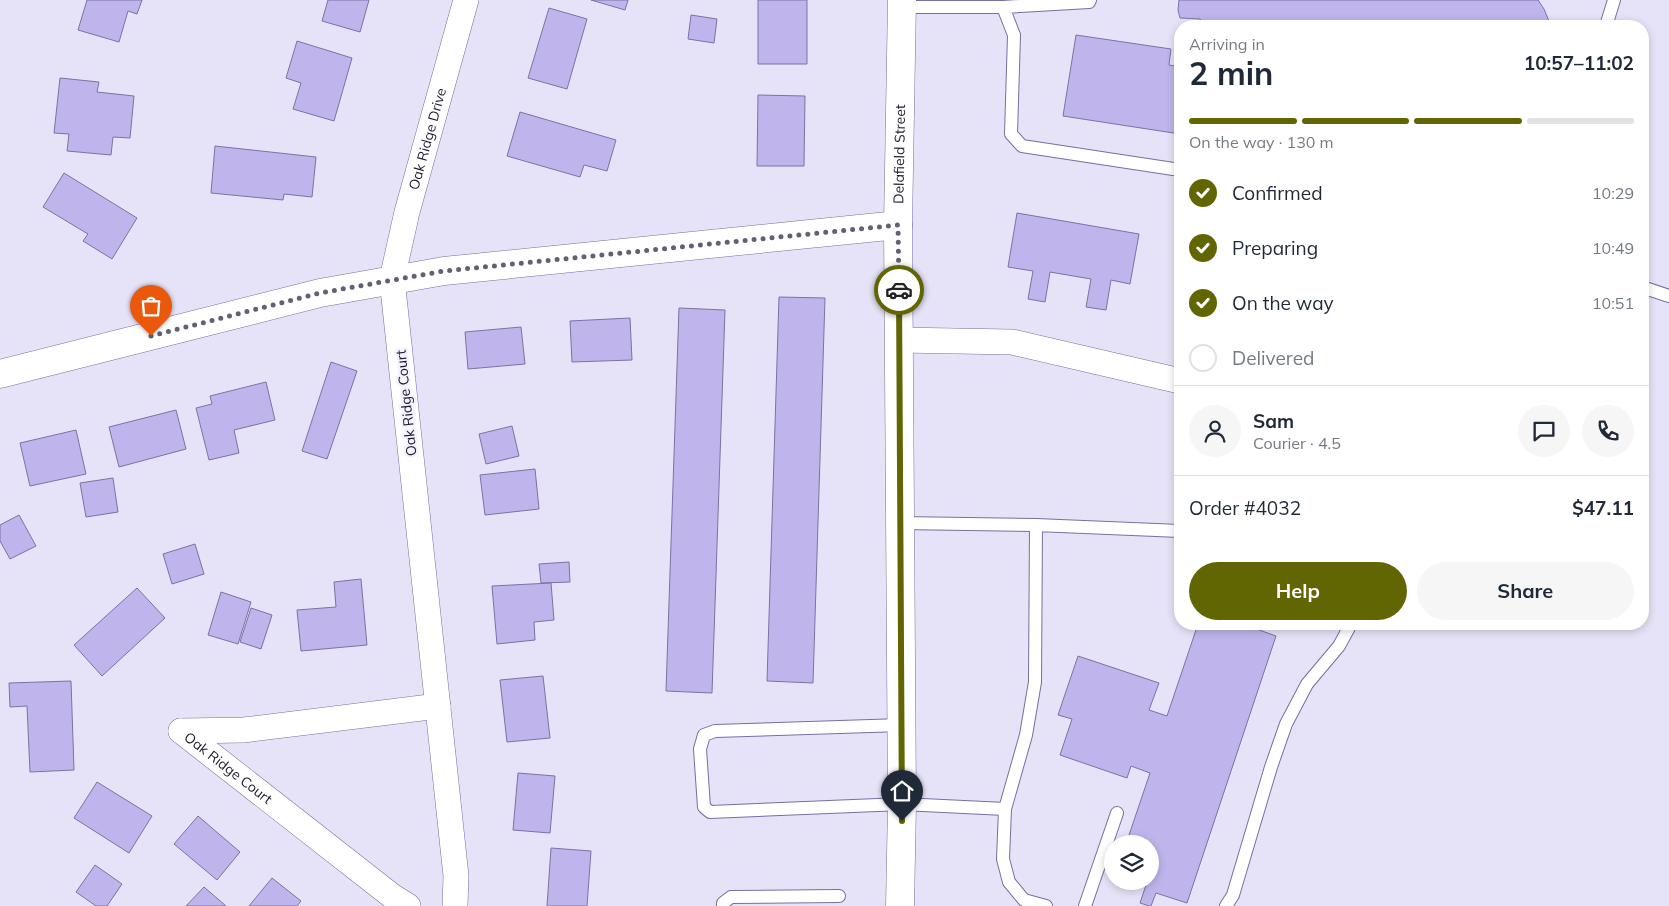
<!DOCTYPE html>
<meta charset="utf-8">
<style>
body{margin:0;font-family:Mulish,sans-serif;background:#f6f6f7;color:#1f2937;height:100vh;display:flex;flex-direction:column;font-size:19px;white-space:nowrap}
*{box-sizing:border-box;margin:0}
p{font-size:16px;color:#747a83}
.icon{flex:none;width:28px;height:28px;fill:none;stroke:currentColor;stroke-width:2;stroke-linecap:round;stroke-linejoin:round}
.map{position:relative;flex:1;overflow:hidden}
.side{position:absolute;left:1174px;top:20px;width:475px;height:610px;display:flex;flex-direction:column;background:#fff;border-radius:20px;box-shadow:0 2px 8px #0003}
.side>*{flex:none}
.buttons{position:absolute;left:1104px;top:835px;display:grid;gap:10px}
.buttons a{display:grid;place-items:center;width:55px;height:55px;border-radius:50%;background:#fff;box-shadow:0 2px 8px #0003;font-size:25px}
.pin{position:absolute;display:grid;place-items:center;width:42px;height:42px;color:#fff;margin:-51px -21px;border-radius:50% 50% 50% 0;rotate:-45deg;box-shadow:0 0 5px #0007}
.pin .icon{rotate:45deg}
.courier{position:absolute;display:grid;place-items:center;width:50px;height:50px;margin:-25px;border:4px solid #626602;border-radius:50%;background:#fff;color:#222;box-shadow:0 1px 6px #0007}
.overview em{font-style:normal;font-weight:700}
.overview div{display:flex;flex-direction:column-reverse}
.overview{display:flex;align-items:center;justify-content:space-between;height:85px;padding:0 15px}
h1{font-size:32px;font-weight:700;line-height:38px}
.bar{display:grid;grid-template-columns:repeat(4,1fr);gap:8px 5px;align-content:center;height:60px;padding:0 15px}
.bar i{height:6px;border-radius:4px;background:#e0e1e3}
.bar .selected{background:#626602}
.bar p{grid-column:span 4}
.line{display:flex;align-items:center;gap:12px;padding:0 15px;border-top:1px solid #e0e1e3}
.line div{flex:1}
.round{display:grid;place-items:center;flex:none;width:52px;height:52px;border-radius:26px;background:#f6f6f7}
ol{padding:0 15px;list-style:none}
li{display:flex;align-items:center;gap:15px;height:55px}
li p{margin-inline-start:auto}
li .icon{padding:5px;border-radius:50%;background:#626602;color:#fff;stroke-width:4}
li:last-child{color:#747a83}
li i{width:28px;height:28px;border:2px solid #e0e1e3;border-radius:50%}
.button{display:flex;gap:10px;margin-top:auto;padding:10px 15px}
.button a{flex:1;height:58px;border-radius:30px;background:#626602;color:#fff;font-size:20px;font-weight:700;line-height:58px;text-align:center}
.button a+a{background:#f6f6f7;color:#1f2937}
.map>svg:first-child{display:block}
.building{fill:#bfb5ec;stroke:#7b72a4}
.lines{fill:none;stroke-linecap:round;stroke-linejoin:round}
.service-casing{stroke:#786ea0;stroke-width:14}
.minor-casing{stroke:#786ea0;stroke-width:26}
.tertiary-casing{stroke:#786ea0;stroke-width:29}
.service{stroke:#fff;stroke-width:12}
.minor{stroke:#fff;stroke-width:25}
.tertiary{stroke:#fff;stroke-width:28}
.done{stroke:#635f74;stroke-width:5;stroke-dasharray:0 9}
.route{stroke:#626602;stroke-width:6}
.labels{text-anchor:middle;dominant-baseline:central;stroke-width:5;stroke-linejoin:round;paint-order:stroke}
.street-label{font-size:14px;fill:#1c182c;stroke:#f3f2fd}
</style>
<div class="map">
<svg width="1669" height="906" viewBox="0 0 1669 906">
<rect width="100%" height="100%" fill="#e6e3f9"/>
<path class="building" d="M87,0h55l-5,14 -9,-3 -9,31 -41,-12z
M328,0h41l-9,32 -38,-11z
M591,0h37l-3,10z
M758,0h49v64h-49z
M1179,0h359l6,9 7,17h-347l-4,-7 -20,-1 -2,-8z
M549,8l38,11 -20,70 -39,-11z
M691,15l26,4 -3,24 -26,-4z
M1076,35l95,14 -2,16 11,2v67l-117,-18z
M297,41l55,17 -18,63 -41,-12 8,-26 -15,-5z
M60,78l39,4 -2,10 37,4 -4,42 -17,-1 -2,18 -44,-4 2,-17 -15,-1z
M758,95l47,1 -1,70h-47z
M520,112l96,28 -9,31 -23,-6 -4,12 -73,-21z
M215,146l101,11 -4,40 -28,-3 -1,6 -72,-7z
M64,173l73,45 -25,41 -29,-18 5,-7 -45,-27z
M1017,213l122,21 -9,50 -19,-4 -5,30 -20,-3 5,-28 -41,-7 -5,30 -17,-3 5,-28 -25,-4z
M779,297l46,1 -12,385 -46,-2z
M679,308l46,2 -13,383 -46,-2z
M630,318l2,42 -60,2 -2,-41z
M521,327l4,37 -57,5 -3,-37z
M331,362l26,9 -30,88 -25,-8z
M266,382l9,38 -41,10 5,23 -30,7 -13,-52 16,-4 -2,-8z
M176,410l10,39 -67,18 -10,-40z
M512,426l7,30 -33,8 -7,-30z
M76,430l10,44 -56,12 -10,-43z
M535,469l4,40 -54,6 -5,-40z
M113,478l5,34 -32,5 -6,-34z
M19,515l17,31 -26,13 -10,-18v-16z
M195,544l9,30 -32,10 -9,-30z
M569,562l1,20 -29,1 -2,-19z
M361,579l6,66 -66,6 -4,-41 39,-3 -2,-25z
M551,583l3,37 -20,2 1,18 -38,4 -5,-58z
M137,588l28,30 -63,58 -28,-31z
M221,592l30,10 -13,42 -30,-9z
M251,608l21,7 -11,34 -21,-7z
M1198,624h47v1l31,11 -89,267 -31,-10 -5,13h-2l-9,-3 6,-18 -12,-4h16v-37h-24l24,-71 -19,-7 -4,12 -67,-23 12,-36 -14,-4 20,-59 81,27 -10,27 18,6z
M543,676l7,62 -43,4 -7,-62z
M71,681l3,89 -44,2 -3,-66 -17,1 -1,-24z
M518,773l37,3 -5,57 -37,-3z
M97,782l55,34 -23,37 -55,-35z
M198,816l42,36 -23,28 -43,-36z
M551,848l40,3 -4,55h-40z
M95,865l27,19 -15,22h-11l-20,-14z
M272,878l29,23 -4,5h-48z
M204,887l22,19h-40z"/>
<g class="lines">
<defs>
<path id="service" d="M902,7h101l86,-5 1,-2
M1003,7l11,28 -3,99 11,12 158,24
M1606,26l8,-26
M1642,287l27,9
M900,523l136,2
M902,725l-187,6 -11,4 -4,14 4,58 6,5 192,-8 103,5
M723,906v-3l8,-6 108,-1
M1046,906l-22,-6 -15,-18 -6,-23 2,-50 21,-74 9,-53 1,-157 144,6
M1085,906l32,-93
M1226,906l7,-11 38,-128 15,-43 21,-40 32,-38 12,-22"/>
<g id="minor">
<path d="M899,340l113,2 168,39"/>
<path id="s1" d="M181,731l211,165 16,10"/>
<path d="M181,731l63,-1 194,-24"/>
<path id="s2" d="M455,906l1,-30 -64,-597 15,-67 59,-212"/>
</g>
<g id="tertiary">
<path d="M0,374l320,-81 124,-22 454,-46"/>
<path id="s3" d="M900,906l2,-102 -4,-579 4,-225"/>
</g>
</defs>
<use href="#service" class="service-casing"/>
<use href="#minor" class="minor-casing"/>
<use href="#tertiary" class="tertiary-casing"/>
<use href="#service" class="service"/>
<use href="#minor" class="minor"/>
<use href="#tertiary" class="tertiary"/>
</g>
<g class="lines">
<path class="done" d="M151,336l169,-43 124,-22 454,-46 1,65"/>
<path class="route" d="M899,290l3,531"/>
</g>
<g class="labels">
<g class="street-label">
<text stroke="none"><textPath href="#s2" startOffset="775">Oak Ridge Drive</textPath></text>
<text stroke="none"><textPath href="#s3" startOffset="752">Delafield Street</textPath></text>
<text transform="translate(406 403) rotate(-96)">Oak Ridge Court</text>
<text stroke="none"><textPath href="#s1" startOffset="60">Oak Ridge Court</textPath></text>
</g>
</g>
</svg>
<div class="buttons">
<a><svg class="icon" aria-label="layers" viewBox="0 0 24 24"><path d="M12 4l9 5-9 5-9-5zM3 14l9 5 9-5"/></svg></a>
</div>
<div class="pin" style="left:151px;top:336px;background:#ea580c"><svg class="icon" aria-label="bag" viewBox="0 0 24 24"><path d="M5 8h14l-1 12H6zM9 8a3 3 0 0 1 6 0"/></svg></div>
<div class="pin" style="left:902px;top:821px;background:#1f2937"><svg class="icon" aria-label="home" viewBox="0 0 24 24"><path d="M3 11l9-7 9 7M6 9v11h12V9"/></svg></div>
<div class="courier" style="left:899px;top:290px"><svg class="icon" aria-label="car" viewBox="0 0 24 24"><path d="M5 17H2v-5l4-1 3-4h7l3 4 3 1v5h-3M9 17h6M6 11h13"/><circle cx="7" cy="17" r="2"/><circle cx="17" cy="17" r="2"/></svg></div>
<section class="side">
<div class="overview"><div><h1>2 min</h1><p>Arriving in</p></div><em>10:57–11:02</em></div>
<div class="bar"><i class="selected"></i><i class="selected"></i><i class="selected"></i><i></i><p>On the way · 130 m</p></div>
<ol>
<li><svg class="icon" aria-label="check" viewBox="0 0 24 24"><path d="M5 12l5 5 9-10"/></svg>Confirmed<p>10:29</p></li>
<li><svg class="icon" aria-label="check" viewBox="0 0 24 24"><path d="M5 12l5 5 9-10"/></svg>Preparing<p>10:49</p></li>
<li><svg class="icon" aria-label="check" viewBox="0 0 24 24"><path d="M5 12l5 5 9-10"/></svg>On the way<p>10:51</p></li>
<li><i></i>Delivered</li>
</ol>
<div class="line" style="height:90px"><a class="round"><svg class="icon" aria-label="person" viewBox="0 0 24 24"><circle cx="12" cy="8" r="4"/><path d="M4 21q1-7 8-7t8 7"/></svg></a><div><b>Sam</b><p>Courier · 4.5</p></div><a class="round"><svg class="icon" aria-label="chat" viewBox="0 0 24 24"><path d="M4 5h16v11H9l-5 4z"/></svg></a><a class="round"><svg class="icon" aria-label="phone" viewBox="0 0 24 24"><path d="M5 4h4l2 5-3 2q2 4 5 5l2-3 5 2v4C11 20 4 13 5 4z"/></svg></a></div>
<div class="line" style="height:65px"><div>Order #4032</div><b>$47.11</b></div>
<div class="button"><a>Help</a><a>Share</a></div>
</section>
</div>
